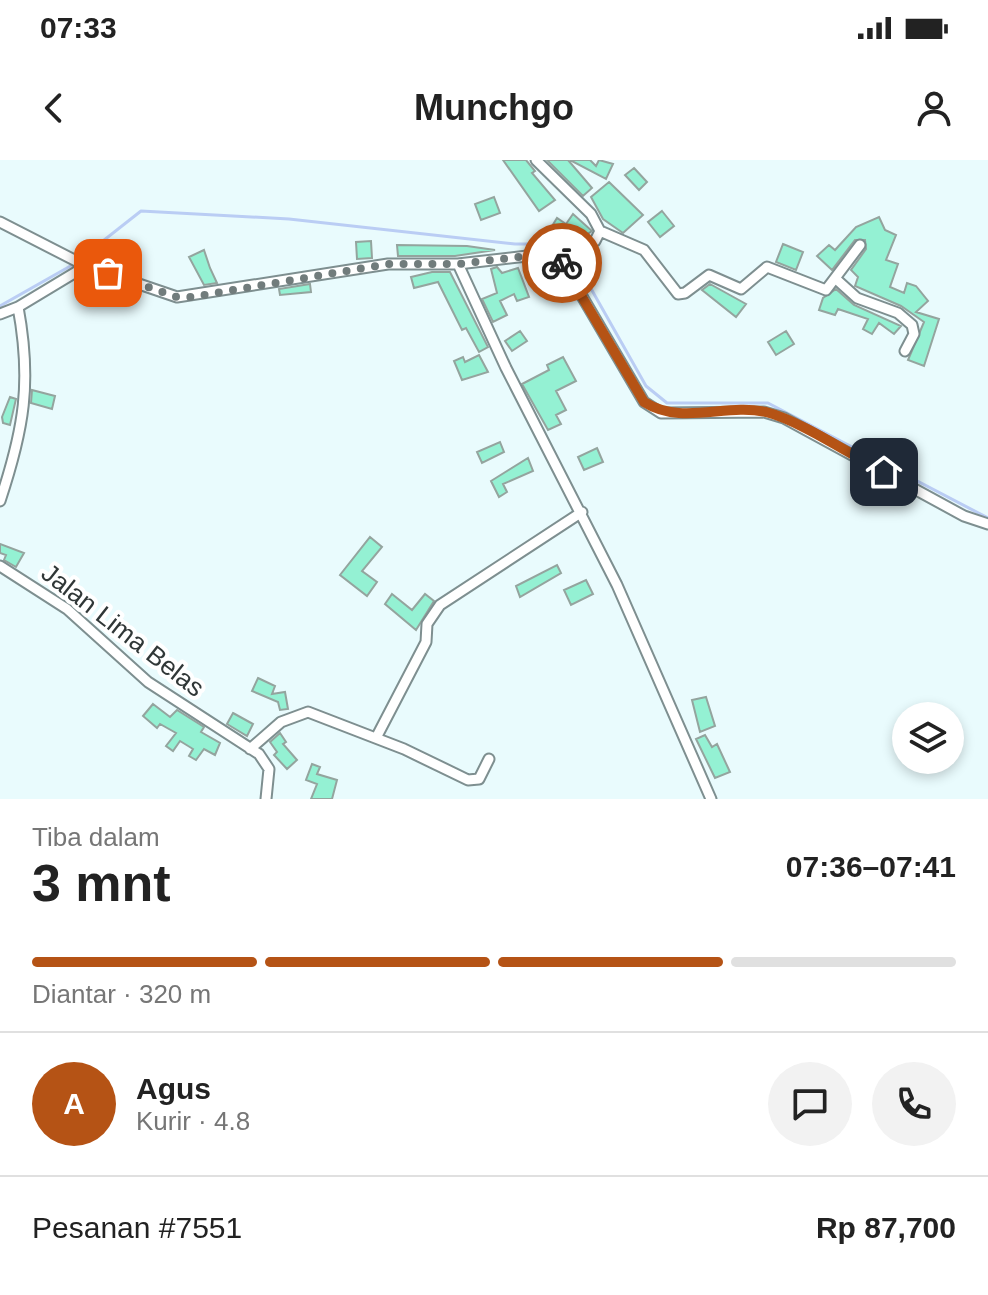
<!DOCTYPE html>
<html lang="id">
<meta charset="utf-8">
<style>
body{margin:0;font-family:Arial,sans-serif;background:#f2f2f2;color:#222;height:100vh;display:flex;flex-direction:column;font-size:30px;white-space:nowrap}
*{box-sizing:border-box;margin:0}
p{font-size:26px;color:#767676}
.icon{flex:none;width:44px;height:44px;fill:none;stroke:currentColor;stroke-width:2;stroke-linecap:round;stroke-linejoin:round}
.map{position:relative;height:639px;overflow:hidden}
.side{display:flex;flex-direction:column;background:#fff;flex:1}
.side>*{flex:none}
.fabs{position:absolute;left:892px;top:542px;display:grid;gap:16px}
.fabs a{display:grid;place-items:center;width:72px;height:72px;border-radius:50%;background:#fff;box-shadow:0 4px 12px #0003;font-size:40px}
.pin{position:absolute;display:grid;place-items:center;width:68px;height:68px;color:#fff;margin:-34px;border-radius:16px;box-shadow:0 4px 12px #0006}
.courier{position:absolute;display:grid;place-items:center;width:80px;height:80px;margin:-40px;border:6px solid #b55315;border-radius:50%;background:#fff;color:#222;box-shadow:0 2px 10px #0007}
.headline em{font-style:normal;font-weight:600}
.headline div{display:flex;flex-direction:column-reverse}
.headline{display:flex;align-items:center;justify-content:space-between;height:136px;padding:0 32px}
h1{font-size:52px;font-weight:600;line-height:60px}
.bar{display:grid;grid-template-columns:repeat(4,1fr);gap:12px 8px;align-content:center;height:96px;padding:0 32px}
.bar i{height:10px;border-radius:6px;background:#e0e0e0}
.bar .on{background:#b55315}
.bar p{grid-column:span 4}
.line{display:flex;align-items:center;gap:20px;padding:0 32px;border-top:2px solid #e0e0e0}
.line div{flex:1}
.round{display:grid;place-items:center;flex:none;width:84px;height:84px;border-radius:42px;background:#f2f2f2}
.status{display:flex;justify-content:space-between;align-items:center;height:56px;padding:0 40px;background:#fff;direction:ltr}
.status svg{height:22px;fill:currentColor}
header{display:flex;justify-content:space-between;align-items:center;height:104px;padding:0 32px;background:#fff;font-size:36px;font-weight:600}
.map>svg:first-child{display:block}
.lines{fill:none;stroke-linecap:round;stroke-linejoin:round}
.stream{stroke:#bacdf4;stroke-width:3}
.building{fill:#94f1d3;stroke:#94a49e;stroke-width:2}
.street-casing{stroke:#7e8f90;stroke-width:13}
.street{stroke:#fff;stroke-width:9}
.done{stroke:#717c7c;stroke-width:8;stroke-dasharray:0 14.4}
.route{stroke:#b55315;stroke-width:10}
.labels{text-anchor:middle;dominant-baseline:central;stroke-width:8;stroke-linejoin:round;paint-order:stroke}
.street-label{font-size:26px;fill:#303737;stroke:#fff}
</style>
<div class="status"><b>07:33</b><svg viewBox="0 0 49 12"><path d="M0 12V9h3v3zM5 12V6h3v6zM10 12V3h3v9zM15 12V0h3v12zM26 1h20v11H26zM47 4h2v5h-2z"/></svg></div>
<header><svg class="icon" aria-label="back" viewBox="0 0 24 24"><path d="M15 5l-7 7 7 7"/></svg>Munchgo<svg class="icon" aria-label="person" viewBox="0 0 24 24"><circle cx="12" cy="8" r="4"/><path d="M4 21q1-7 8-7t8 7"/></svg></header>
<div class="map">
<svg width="988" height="639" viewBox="0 0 988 639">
<rect width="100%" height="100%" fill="#e9fbfd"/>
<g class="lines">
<path class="stream" d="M80,99l61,-48 148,8 226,25h33l17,7 20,27 61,108 21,17h101l220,115
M0,146l74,-42"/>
</g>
<path class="building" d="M503,0h23l9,11 -3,2 23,27 -16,11z
M547,0h21l24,28 -9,8z
M570,0h20l6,6 3,-6 14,4 -7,15z
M634,8l13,14 -8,8 -14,-15z
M609,22l34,33 -20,18 -20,-14 -12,-22z
M494,37l6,16 -19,7 -6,-16z
M662,51l12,15 -14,11 -12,-15z
M573,54l19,17 -25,16 -18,-16 8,-13 9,6z
M879,57l6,13 11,5 -10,25 12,4 -8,23 14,6 3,-10 9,3 12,15 -12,11 23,7 -15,47 -16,-6 16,-38 -23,-16 -46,-20 3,-9 -7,-7 15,-21 -1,-9h-10l-23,30 -15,-14 12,-11 6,5 21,-23z
M371,81l1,17 -15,1 -1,-17z
M783,84l20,8 -7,18 -20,-8z
M397,85l70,1 28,4 -40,6h-57z
M204,90l6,18 7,15 -13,2 -15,-28z
M497,107l5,6 16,-5 11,29 -12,4 -3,-7 -14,7 7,14 -14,7 -11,-23 15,-6 -6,-24z
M432,112h18l38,75 -9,5 -13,-24 -4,2 -24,-48 -24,6 -3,-11z
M310,124l1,8 -31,3 -1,-6z
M710,124l36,20 -10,13 -34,-27z
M836,129l18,16 47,21 -7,8 -15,-11 -7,11 -9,-5 5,-10 -30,-10 -3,6 -16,-5 4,-12z
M520,171l7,10 -15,10 -7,-10z
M786,171l8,13 -18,11 -8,-13z
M479,195l9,17 -26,8 -8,-19 9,-4 2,5z
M563,197l13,24 -20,10 10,19 -10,5 5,9 -13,6 -26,-46 27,-14 -2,-5z
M32,230l23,6 -3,13 -21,-6z
M10,237l6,2 -6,26 -7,-2 -1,-6z
M500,282l4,10 -22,11 -5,-11z
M597,288l6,14 -19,8 -6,-13z
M528,298l5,13 -30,13 4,8 -8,5 -8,-16z
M370,377l12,10 -20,24 15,11 -10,14 -27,-21z
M0,384l24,9 -8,14 -12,-7 2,-5 -6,-2z
M557,405l4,8 -41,24 -4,-11z
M586,420l7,14 -22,11 -7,-15z
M392,434l20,16 13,-16 9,7 -18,29 -31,-26z
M258,518l17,8 -3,8 13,-2 3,17 -8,1 -2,-8 -26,-11z
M706,537l9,29 -15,6 -8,-32z
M153,544l17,13 7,-7 27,17 -3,5 19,11 -5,12 -11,-6 -8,11 -7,-4 4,-7 -13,-8 -7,10 -7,-5 10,-13 -16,-9 -3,4 -14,-12z
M233,553l20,11 -6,12 -20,-12z
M280,573l6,9 -3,2 14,16 -10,9 -13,-14 3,-3 -7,-10z
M705,575l7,12 5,-3 13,28 -15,6 -19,-39z
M312,604l8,3 -3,7 20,6 -5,19h-21l6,-15 -11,-4z"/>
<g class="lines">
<defs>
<path id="street" d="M0,62l86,44 91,31 211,-33h70l69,-8h40l28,-15 5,-10 -9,-17 -55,-54
M600,71l44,19 34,44 7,-1 24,-18 32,14 26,-22 59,23 34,-45
M559,97l85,145 17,11 103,-1 20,6 180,98 24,8
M458,104l48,104 111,217 94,214
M836,119l21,19 41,15 14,12 2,9 -9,17
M0,154l18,-7
M0,341c24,-72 32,-119 18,-194l68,-41
M0,406l67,43 81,73 111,72 10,15 -3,30
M376,578l50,-96 1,-18 13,-19 142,-93
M250,589l31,-27 27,-10 96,37 64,31 11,-1 10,-20"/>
</defs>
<use href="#street" class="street-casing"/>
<use href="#street" class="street"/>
</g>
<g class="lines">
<path class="done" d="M108,113l69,24h15l196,-33h70l69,-8 32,1 3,6"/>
<path class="route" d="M562,103l82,139c38,24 81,1 122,10 35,9 85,43 118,60"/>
</g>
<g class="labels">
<g class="street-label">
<text transform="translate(123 470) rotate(38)">Jalan Lima Belas</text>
</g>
</g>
</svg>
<div class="fabs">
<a><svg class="icon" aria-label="layers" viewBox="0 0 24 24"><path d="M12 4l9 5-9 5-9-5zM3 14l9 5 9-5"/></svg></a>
</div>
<div class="pin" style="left:108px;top:113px;background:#ea580c"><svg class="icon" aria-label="bag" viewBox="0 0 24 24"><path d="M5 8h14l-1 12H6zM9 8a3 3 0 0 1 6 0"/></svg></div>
<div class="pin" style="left:884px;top:312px;background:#1f2937"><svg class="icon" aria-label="home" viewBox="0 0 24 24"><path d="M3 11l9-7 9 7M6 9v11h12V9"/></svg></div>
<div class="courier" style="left:562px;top:103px"><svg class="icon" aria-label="bike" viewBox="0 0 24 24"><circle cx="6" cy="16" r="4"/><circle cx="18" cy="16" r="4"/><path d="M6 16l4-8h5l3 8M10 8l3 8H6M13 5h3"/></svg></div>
</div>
<section class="side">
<div class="headline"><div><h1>3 mnt</h1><p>Tiba dalam</p></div><em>07:36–07:41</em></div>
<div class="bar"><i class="on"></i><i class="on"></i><i class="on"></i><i></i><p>Diantar · 320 m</p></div>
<div class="line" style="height:144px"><b class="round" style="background:#b55315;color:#fff">A</b><div><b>Agus</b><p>Kurir · 4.8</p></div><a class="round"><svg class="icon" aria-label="chat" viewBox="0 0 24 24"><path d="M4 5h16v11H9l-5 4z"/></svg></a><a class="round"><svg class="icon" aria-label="phone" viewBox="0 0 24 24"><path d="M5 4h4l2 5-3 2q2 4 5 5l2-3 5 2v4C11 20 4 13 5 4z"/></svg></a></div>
<div class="line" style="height:104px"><div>Pesanan #7551</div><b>Rp 87,700</b></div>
</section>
